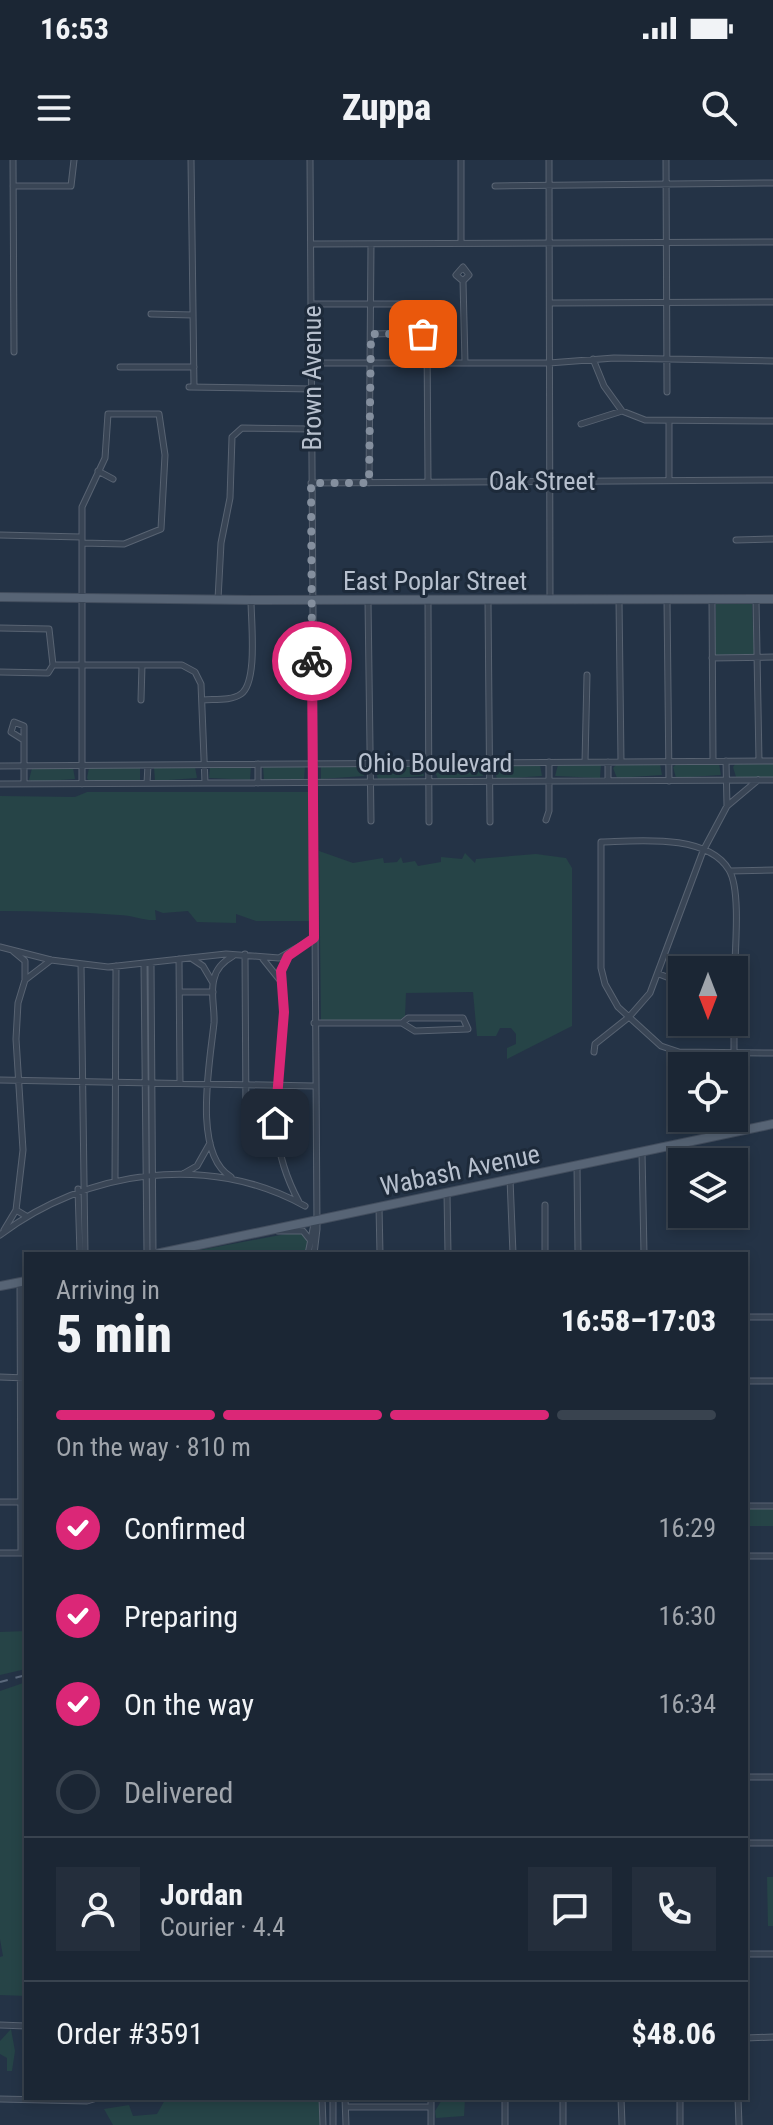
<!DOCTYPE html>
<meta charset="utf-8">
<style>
body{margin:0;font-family:"Roboto Condensed",sans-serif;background:#242e3c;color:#f1f3f6;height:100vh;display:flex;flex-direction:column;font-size:30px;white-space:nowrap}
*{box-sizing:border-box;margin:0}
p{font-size:26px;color:#a0a5ac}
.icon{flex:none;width:44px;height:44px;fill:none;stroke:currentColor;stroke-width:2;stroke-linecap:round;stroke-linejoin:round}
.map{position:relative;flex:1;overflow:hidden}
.details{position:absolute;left:24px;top:1092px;width:724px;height:848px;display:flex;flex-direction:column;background:#1b2634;border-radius:0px;box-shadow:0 4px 12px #0003,0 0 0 2px #39434f}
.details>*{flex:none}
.needle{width:52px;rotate:180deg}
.tools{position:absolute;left:668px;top:796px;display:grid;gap:16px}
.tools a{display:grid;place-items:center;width:80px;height:80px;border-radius:0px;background:#1b2634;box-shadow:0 4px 12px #0003,0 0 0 2px #39434f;font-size:40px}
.pin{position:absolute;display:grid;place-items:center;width:68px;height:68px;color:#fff;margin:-34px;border-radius:16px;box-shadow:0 4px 12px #0006}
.courier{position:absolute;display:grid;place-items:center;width:80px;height:80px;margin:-40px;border:6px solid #db2777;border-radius:50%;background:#fff;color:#222;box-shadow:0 2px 10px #0007}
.summary em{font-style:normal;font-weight:800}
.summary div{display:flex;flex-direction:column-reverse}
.summary{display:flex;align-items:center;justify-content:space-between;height:136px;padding:0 32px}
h1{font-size:52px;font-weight:800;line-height:60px}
.bar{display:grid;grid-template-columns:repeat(4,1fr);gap:12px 8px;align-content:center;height:96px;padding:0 32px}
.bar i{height:10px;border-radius:6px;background:#39434f}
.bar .current{background:#db2777}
.bar p{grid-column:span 4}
.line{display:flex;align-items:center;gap:20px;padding:0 32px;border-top:2px solid #39434f}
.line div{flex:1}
.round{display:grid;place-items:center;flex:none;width:84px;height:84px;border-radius:0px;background:#242e3c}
ol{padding:0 32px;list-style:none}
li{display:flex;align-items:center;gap:24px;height:88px}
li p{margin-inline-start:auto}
li .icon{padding:8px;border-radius:50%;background:#db2777;color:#fff;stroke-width:4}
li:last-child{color:#a0a5ac}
li i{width:44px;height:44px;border:4px solid #39434f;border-radius:50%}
.status{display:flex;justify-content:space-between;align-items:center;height:56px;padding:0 40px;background:#1b2634;direction:ltr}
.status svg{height:22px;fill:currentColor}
header{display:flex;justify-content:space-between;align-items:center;height:104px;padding:0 32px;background:#1b2634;font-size:36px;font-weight:800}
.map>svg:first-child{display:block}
.green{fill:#264447}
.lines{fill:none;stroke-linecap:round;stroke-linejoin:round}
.minor-casing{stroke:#586372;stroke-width:7}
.major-casing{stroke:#434e5e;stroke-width:10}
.minor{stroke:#394555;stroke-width:5}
.major{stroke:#576475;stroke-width:8}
.rail{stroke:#5b697c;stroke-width:2;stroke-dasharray:8 8;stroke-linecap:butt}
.done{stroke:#848f9e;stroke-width:8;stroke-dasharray:0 14.4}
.route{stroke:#db2777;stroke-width:10}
.labels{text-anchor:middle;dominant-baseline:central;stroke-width:6;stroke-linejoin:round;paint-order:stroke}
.street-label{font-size:26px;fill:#b7c0ce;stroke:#1d2a3a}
</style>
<div class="status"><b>16:53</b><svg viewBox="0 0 49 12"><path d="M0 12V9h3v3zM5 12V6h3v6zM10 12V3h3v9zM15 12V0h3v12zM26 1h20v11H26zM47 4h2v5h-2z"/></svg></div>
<header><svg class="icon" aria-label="menu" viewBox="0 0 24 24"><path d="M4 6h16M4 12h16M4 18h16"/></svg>Zuppa<svg class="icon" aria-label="search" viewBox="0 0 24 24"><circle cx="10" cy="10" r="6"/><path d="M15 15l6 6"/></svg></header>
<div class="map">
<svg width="773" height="1965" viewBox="0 0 773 1965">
<rect width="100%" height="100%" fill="#243346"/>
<path class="green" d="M716,443l36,1 2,50 -39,1z
M736,603h37v14h-37l-3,-10z
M601,604l-1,14 -45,-2 3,-11z
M617,604h43l2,11 -45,3 -4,-10z
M677,604h42l2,11 -45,3 -3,-11z
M379,605h43l2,11 -46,3 -3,-10z
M438,605h43l2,11 -45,3 -4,-10z
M498,605h42l2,11 -45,3 -3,-11z
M251,606l-1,14 -41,-2 1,-11z
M305,606l-1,14h-40l-1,-13z
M321,606h41l2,10 -43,3z
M140,607v14h-51l-2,-3 2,-10z
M154,607h41l2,11 -42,3z
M32,608h41l2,11 -42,3 -4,-2z
M87,632h221l2,129h-54l-20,-7v9l-39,-1 -9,-11 -25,2 -8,-3 1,10c-12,1 -25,-5 -37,-5 -40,-3 -79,-4 -119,-4v-115l75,1z
M319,691l34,12 30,-5 1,5 13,-1 4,-5 2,6 12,-2 3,5 23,-4v-5l21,2 3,-6 10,10 1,-4 60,-5 30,4 6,10v158l-65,33v-11l9,-4v-10l-5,-6h-11l-4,8h-19l-4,-44 -67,1 -1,23 -5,4h-79z
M296,1072h6l7,10 -3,12h-127z
M773,1345v21h-27v-20z
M26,1471v38l-26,6v-43z
M26,1522v314l-26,-1v-38l3,-1 -3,-17v-248z
M767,1717h6v49h-5z
M11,1869l4,22 -3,20h-5v-13l-7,-4v-13z
M166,1938h155v27h-208l-9,-16 25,-4 4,11 24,-2z
M443,1938h22l-1,18 -28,2 -1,-7z"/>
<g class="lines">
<defs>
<path id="minor" d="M13,0l1,192
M191,0l3,227
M310,0l7,1069 -3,25
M461,0v83
M549,0l1,440
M666,0l1,232
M13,26h58l3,-26
M495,26l278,-3
M312,84l461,-2
M463,121l6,-6 -6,-8 -7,8 7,6 2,82
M550,143l223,-1
M312,144h108
M151,154l42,1
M371,174l48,-1 8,4 1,145
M593,199l11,27 18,25
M312,203h237l65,-5 159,3
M120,207h74
M189,227l123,2
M581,264l41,-13 23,9 128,1
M98,311l15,8
M669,320v-59
M311,323l462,-3
M369,323l2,-239
M0,375l81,2
M736,380l37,-1
M218,439l3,-56 9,-45 2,-61 10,-9 70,1
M619,440l2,162
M667,440l2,181
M712,440l1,161
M756,440l3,161
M368,441l3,220
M428,441l1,221
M488,441l2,221
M0,468l49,1 4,36 -5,8 -48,-1
M712,498l61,-1
M53,505h129l13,7 6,12 4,99
M141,540l1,-35
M203,540c11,-1 28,1 38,-6 17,-12 10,-72 10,-94
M22,579l-11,-7 3,-10 10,4v58
M726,601l1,45
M585,602l2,-87
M608,602v19
M258,604v19
M0,606l773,-5
M147,623l1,-18
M0,624l773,-4
M82,624v-277l23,-49 3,-44h51l6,41 -4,74 -37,15 -42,-1
M546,660l3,-9v-49
M730,711l43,-1
M0,787l51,13 57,7 118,-13 53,4 35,-20
M13,791l12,10v18
M245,794l1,166
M288,796c-12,19 -3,32 -4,53 -2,75 -24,120 15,193
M191,798l12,8 10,17
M179,799l1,124
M263,799l16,20
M151,803l2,291
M81,804l4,290
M144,804l3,290
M659,814l23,9
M679,823l3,13
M734,827c0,-27 8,-96 -5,-117 -22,-37 -92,-29 -128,-28v126l4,16 13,23 43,39 18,6 94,1
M181,832h32
M314,863h88l13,8 53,-2 -5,-11h-55l-6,5
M594,892l1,-8 34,-27 21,-24 53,-142 24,-45 31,-26
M734,892v-30
M0,920l314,6
M642,992l2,102
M577,1005l1,89
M183,1014l14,-8 13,-23
M231,1017c-39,-23 -21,-115 -17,-154 1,-14 -4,-30 0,-44 2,-10 10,-18 19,-23
M510,1019l3,75
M115,1020l1,-214
M78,1029l2,65
M447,1033l1,61
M545,1045v49
M379,1047l1,47
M26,1056l-10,-6 7,-60 -7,-111 2,-36 7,-23 26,-20
M4,1070l12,-20
M278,1071h25l8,10
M0,1075c86,-65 208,-83 305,-29
M308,1094l6,-30
M20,1123l1,270
M746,1157h27
M0,1217l26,1
M746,1221h27
M0,1342h26
M746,1346h27
M0,1393h26
M746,1396h27
M746,1617h27
M746,1683h27
M746,1794h27
M0,1865l26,1
M746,1878l27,-1
M322,1938l1,27
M345,1938l1,27
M431,1938v27
M505,1938v27
M563,1938v27
M621,1938l1,27
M680,1938v27
M738,1938l1,27
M0,1939l87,2 10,-3
M346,1947h85
M333,1965v-27"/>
<path id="major" d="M0,437l251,3 522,-1
M156,1094l617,-130
M0,1126l26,-5"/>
</defs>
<use href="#minor" class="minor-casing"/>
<use href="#major" class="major-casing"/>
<use href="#minor" class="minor"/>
<use href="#major" class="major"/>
<path class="rail" d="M0,1522l26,-7"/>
</g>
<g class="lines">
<path class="done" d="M312,501l-1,-178h58l2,-149h52"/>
<path class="route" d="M275,963l9,-111 -3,-41 7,-15 26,-18 -2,-277"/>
</g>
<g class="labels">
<g class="street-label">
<text transform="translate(312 218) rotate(-90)">Brown Avenue</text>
<text x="542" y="321">Oak Street</text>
<text x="435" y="421">East Poplar Street</text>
<text x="435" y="603">Ohio Boulevard</text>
<text transform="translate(460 1010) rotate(-12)">Wabash Avenue</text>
</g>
</g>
</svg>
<div class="tools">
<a><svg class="needle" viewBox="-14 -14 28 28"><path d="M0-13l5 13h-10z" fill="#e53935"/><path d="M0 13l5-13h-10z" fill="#a0a5ac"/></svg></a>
<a><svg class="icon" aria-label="locate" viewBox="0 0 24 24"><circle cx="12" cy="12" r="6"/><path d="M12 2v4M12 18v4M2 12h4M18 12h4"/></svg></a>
<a><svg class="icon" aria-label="layers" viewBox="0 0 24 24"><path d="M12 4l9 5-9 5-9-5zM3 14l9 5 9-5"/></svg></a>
</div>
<div class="pin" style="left:423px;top:174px;background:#ea580c"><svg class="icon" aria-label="bag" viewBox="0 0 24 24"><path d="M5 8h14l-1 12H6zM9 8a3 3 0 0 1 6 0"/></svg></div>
<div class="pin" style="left:275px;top:963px;background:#1f2937"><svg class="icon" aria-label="home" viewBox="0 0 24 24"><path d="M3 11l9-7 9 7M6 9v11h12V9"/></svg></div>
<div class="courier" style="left:312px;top:501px"><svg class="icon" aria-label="bike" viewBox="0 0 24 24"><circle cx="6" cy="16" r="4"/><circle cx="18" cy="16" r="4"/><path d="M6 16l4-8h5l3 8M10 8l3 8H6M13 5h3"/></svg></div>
<section class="details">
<div class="summary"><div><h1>5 min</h1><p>Arriving in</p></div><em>16:58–17:03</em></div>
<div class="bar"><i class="current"></i><i class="current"></i><i class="current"></i><i></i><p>On the way · 810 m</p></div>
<ol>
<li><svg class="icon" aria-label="check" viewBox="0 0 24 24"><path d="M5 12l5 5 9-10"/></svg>Confirmed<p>16:29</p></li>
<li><svg class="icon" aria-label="check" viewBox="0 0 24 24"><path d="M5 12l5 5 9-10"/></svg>Preparing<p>16:30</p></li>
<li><svg class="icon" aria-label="check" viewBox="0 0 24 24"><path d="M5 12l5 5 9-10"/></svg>On the way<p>16:34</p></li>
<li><i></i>Delivered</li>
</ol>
<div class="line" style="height:144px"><a class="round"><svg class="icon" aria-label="person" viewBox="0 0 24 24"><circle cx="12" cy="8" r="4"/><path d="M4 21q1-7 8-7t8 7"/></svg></a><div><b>Jordan</b><p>Courier · 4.4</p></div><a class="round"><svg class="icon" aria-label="chat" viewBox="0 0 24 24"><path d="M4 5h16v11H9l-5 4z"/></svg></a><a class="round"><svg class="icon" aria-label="phone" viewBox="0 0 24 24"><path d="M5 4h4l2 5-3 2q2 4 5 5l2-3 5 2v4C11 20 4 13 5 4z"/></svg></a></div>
<div class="line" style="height:104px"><div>Order #3591</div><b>$48.06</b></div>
</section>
</div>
